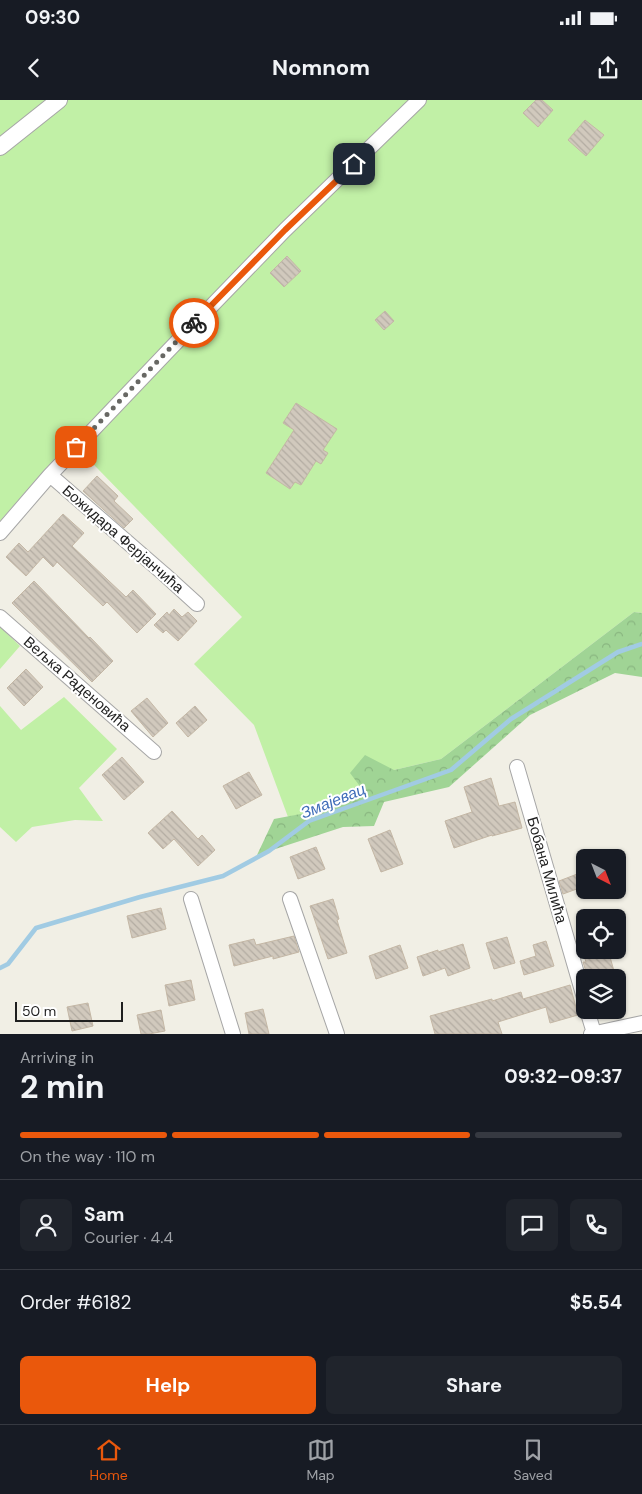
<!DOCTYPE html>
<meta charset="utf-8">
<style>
body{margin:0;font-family:"DM Sans",sans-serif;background:#20242c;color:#f1f3f6;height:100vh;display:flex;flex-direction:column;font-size:19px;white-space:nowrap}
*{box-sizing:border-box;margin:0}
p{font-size:16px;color:#9ea1a6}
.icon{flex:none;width:28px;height:28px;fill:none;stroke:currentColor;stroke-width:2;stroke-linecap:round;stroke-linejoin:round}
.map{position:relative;height:934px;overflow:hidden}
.details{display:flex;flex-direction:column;background:#171b24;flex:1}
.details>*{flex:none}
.needle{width:32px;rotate:138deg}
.fabs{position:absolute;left:576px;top:749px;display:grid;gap:10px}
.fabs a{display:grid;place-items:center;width:50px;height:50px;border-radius:8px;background:#171b24;box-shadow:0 1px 4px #0004;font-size:25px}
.scale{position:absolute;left:15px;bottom:12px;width:108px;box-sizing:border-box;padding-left:5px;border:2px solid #1f1f1f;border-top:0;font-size:14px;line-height:18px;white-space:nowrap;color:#1f1f1f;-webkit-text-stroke:4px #fff;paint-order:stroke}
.pin{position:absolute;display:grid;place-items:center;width:42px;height:42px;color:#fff;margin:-21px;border-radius:10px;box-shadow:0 2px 8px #0006}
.courier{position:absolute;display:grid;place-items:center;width:50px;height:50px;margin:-25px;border:4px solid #ea580c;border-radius:50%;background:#fff;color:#222;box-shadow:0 1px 6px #0007}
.summary em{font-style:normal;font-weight:700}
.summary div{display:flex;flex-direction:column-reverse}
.summary{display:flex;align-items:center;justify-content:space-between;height:85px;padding:0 20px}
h1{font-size:32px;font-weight:700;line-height:38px}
.bar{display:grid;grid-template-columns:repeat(4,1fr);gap:8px 5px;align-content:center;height:60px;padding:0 20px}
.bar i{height:6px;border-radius:4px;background:#363941}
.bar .current{background:#ea580c}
.bar p{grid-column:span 4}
.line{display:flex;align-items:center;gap:12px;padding:0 20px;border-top:1px solid #363941}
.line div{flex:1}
.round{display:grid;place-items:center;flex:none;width:52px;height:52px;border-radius:8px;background:#20242c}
.button{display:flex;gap:10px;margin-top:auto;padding:10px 20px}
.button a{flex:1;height:58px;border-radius:8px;background:#ea580c;color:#fff;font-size:20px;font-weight:700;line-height:58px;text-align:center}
.button a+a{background:#20242c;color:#f1f3f6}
.status{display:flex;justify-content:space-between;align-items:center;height:35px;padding:0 25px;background:#171b24;direction:ltr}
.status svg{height:14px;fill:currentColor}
header{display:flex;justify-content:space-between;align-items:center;height:65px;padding:0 20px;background:#171b24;font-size:22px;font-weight:700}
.tabs{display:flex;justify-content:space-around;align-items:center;height:70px;border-top:1px solid #363941;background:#171b24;font-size:14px;color:#9ea1a6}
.tabs a{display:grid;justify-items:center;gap:2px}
.tabs .current{color:#ea580c}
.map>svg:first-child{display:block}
.grass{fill:#c1f0a6}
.forest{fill:url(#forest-crowns)}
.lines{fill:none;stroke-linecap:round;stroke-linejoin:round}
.stream{stroke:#a1cbe3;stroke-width:4.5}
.building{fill:url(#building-back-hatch);stroke:#c4b7a5}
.minor-casing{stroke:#a6a6a6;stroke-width:16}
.tertiary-casing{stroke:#a6a6a6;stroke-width:18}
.minor{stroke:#fff;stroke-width:14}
.tertiary{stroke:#fff;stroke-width:16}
.done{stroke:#686864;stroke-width:5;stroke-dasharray:0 9}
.route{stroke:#ea580c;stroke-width:6}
.labels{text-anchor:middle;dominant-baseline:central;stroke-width:4;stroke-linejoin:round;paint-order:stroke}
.street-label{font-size:15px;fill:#1f1f1f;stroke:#fff}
.water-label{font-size:16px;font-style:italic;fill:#416eb9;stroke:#fff}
</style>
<div class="status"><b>09:30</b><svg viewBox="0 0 49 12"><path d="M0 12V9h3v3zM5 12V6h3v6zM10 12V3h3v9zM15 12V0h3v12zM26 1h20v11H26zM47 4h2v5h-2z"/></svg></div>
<header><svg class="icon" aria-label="back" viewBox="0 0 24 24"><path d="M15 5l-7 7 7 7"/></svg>Nomnom<svg class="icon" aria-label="share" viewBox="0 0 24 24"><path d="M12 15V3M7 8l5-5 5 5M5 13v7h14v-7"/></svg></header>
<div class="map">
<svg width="642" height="934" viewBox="0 0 642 934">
<defs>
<pattern id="forest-crowns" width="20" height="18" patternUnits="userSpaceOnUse" patternTransform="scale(1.25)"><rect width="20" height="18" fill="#a0d495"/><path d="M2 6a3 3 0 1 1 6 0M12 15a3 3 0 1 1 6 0" fill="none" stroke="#89b680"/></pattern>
<pattern id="building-back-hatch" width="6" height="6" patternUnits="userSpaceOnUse" patternTransform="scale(1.25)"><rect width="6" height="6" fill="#d1c9bd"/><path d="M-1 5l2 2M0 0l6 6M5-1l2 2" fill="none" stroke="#b3aca2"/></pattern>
</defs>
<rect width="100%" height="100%" fill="#f1efe5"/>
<path class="grass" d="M0,0h642v513l-8,-1 -193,147 -47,11 -67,39 -39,8 -34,-92 -60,-61 48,-47 -179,-184 -1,17 -62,71z
M0,527l20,19 -20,23z
M64,597l53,52 -38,39 24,33 -28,-1 -43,7 -16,15 -16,-15v-121l21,24z"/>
<path class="forest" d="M634,512l8,1v64l-27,-4 -85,42 -81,72 -65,15 -10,24 -31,1 -86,28 17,-36 53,-10 35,-20 -12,-16 15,-18 29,15 47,-11z"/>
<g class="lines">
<path class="stream" d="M0,868l8,-4 28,-36 104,-31 83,-21 46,-25 40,-30 142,-51 60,-51 107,-67 24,-8"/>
</g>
<path class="building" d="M536,0h6l11,10 -15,17 -15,-14z
M585,20l19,15 -18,21 -18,-16z
M287,156l14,15 -17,16 -14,-14z
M385,211l9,10 -10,9 -9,-10z
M296,303l41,26 -14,21 5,3 -7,11 -5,-3 -15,24 -6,-3 -5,7 -24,-16 28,-43 -11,-7z
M97,376l21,20 -4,5 19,18 -9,9 -41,-37z
M63,414l21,19 -12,13 54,51 7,-7 23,24 -19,19 -30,-31 -4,4 -46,-44 -4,5 -10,-10 -17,19 -20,-19 13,-14 9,9z
M34,481l55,57 1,-1 23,24 -21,21 -80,-79z
M174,509l8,8 6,-5 9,9 -19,20 -12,-11 -3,3 -9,-8 13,-13 2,3z
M26,569l17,18 -19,19 -17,-18z
M147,598l21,25 -15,14 -22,-26z
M195,606l12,14 -19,17 -12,-14z
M122,657l22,25 -20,18 -22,-25z
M249,672l13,23 -26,14 -13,-23z
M491,678l8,28 16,-4 7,26 -30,8v-1l-38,13 -9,-27 27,-9 -8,-25z
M172,711l26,28 4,-4 13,15 -17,16 -24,-27 -11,10 -15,-16z
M390,730l13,34 -22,8 -13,-33z
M316,747l9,22 -27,10 -8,-22z
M585,771v15l-22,8 -4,-13z
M333,799l6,20 -2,1 10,33 -19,6 -18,-53z
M161,808l5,21 -34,9 -5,-22z
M294,836l5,16 -26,7v-3l-39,10 -5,-21 25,-6 2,6z
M507,837l8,26 -21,6 -8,-26z
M546,841l8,25 -30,9 -4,-14 16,-5 -3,-11z
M463,844l7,24 -22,8 -3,-8 -22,8 -6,-19 21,-7v2z
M400,845l8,23 -32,11 -7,-23z
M582,850h26l8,28h-28l-5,-16h3z
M191,880l4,20 -26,6 -4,-21z
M570,885l8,30 -28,8 -4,-16 -48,15 4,12h-67l-5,-18 62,-17v2l29,-9 2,7z
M88,903l5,23 -21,5 -5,-24z
M263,909l6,25h-20l-4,-21z
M161,910l4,21 -16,3h-8l-4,-19z"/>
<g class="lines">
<defs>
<path id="minor" d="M50,375l114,99 33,30
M0,433l50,-58 119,-125 116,-120 134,-130
M0,517l154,135
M517,667l68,234
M191,799l42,135
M290,799l47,135
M587,910l7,23
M591,934l51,-11"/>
<path id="tertiary" d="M0,47l59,-47"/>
</defs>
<use href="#minor" class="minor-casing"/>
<use href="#tertiary" class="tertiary-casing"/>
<use href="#minor" class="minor"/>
<use href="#tertiary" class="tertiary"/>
</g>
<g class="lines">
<path class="done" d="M76,347l118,-124"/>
<path class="route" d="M194,223l91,-93 69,-66"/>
</g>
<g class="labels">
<g class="street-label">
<text transform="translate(123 439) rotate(41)">Божидара Ферјанчића</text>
<text transform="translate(77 584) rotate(41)">Вељка Раденовића</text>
<text transform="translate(547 770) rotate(74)">Бобана Милића</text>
</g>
<g class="water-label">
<text transform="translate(333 701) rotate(-22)">Змајевац</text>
</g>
</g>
</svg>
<div class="fabs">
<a><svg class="needle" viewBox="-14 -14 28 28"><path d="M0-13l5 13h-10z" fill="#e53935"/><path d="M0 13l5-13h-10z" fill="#9ea1a6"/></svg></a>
<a><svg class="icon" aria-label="locate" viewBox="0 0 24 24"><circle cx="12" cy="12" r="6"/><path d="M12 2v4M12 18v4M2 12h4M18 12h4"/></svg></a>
<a><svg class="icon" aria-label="layers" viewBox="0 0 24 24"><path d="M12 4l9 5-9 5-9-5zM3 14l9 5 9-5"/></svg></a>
</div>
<div class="scale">50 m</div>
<div class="pin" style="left:76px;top:347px;background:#ea580c"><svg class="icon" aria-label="bag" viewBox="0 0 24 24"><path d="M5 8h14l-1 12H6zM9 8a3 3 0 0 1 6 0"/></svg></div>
<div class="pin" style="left:354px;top:64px;background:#1f2937"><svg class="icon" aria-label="home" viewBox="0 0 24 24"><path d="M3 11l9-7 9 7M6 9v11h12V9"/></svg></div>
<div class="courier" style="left:194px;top:223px"><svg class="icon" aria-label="bike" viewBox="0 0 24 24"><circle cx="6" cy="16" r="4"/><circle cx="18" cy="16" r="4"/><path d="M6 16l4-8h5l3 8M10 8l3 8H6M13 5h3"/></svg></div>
</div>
<section class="details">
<div class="summary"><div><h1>2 min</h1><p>Arriving in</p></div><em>09:32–09:37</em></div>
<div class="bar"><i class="current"></i><i class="current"></i><i class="current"></i><i></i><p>On the way · 110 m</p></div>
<div class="line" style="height:90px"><a class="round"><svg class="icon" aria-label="person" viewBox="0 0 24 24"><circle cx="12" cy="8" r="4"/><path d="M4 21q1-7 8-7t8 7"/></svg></a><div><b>Sam</b><p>Courier · 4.4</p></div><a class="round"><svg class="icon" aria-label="chat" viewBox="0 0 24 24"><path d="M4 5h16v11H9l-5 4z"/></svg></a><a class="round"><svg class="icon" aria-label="phone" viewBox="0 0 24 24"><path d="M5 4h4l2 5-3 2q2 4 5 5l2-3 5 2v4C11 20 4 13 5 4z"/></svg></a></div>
<div class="line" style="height:65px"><div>Order #6182</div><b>$5.54</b></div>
<div class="button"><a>Help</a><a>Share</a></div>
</section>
<nav class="tabs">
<a class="current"><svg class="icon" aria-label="home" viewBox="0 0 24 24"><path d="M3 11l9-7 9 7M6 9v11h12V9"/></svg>Home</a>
<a><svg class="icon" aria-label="map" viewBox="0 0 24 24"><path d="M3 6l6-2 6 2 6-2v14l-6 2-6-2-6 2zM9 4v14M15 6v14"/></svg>Map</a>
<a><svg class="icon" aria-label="saved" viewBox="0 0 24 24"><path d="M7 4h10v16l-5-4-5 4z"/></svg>Saved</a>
</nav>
